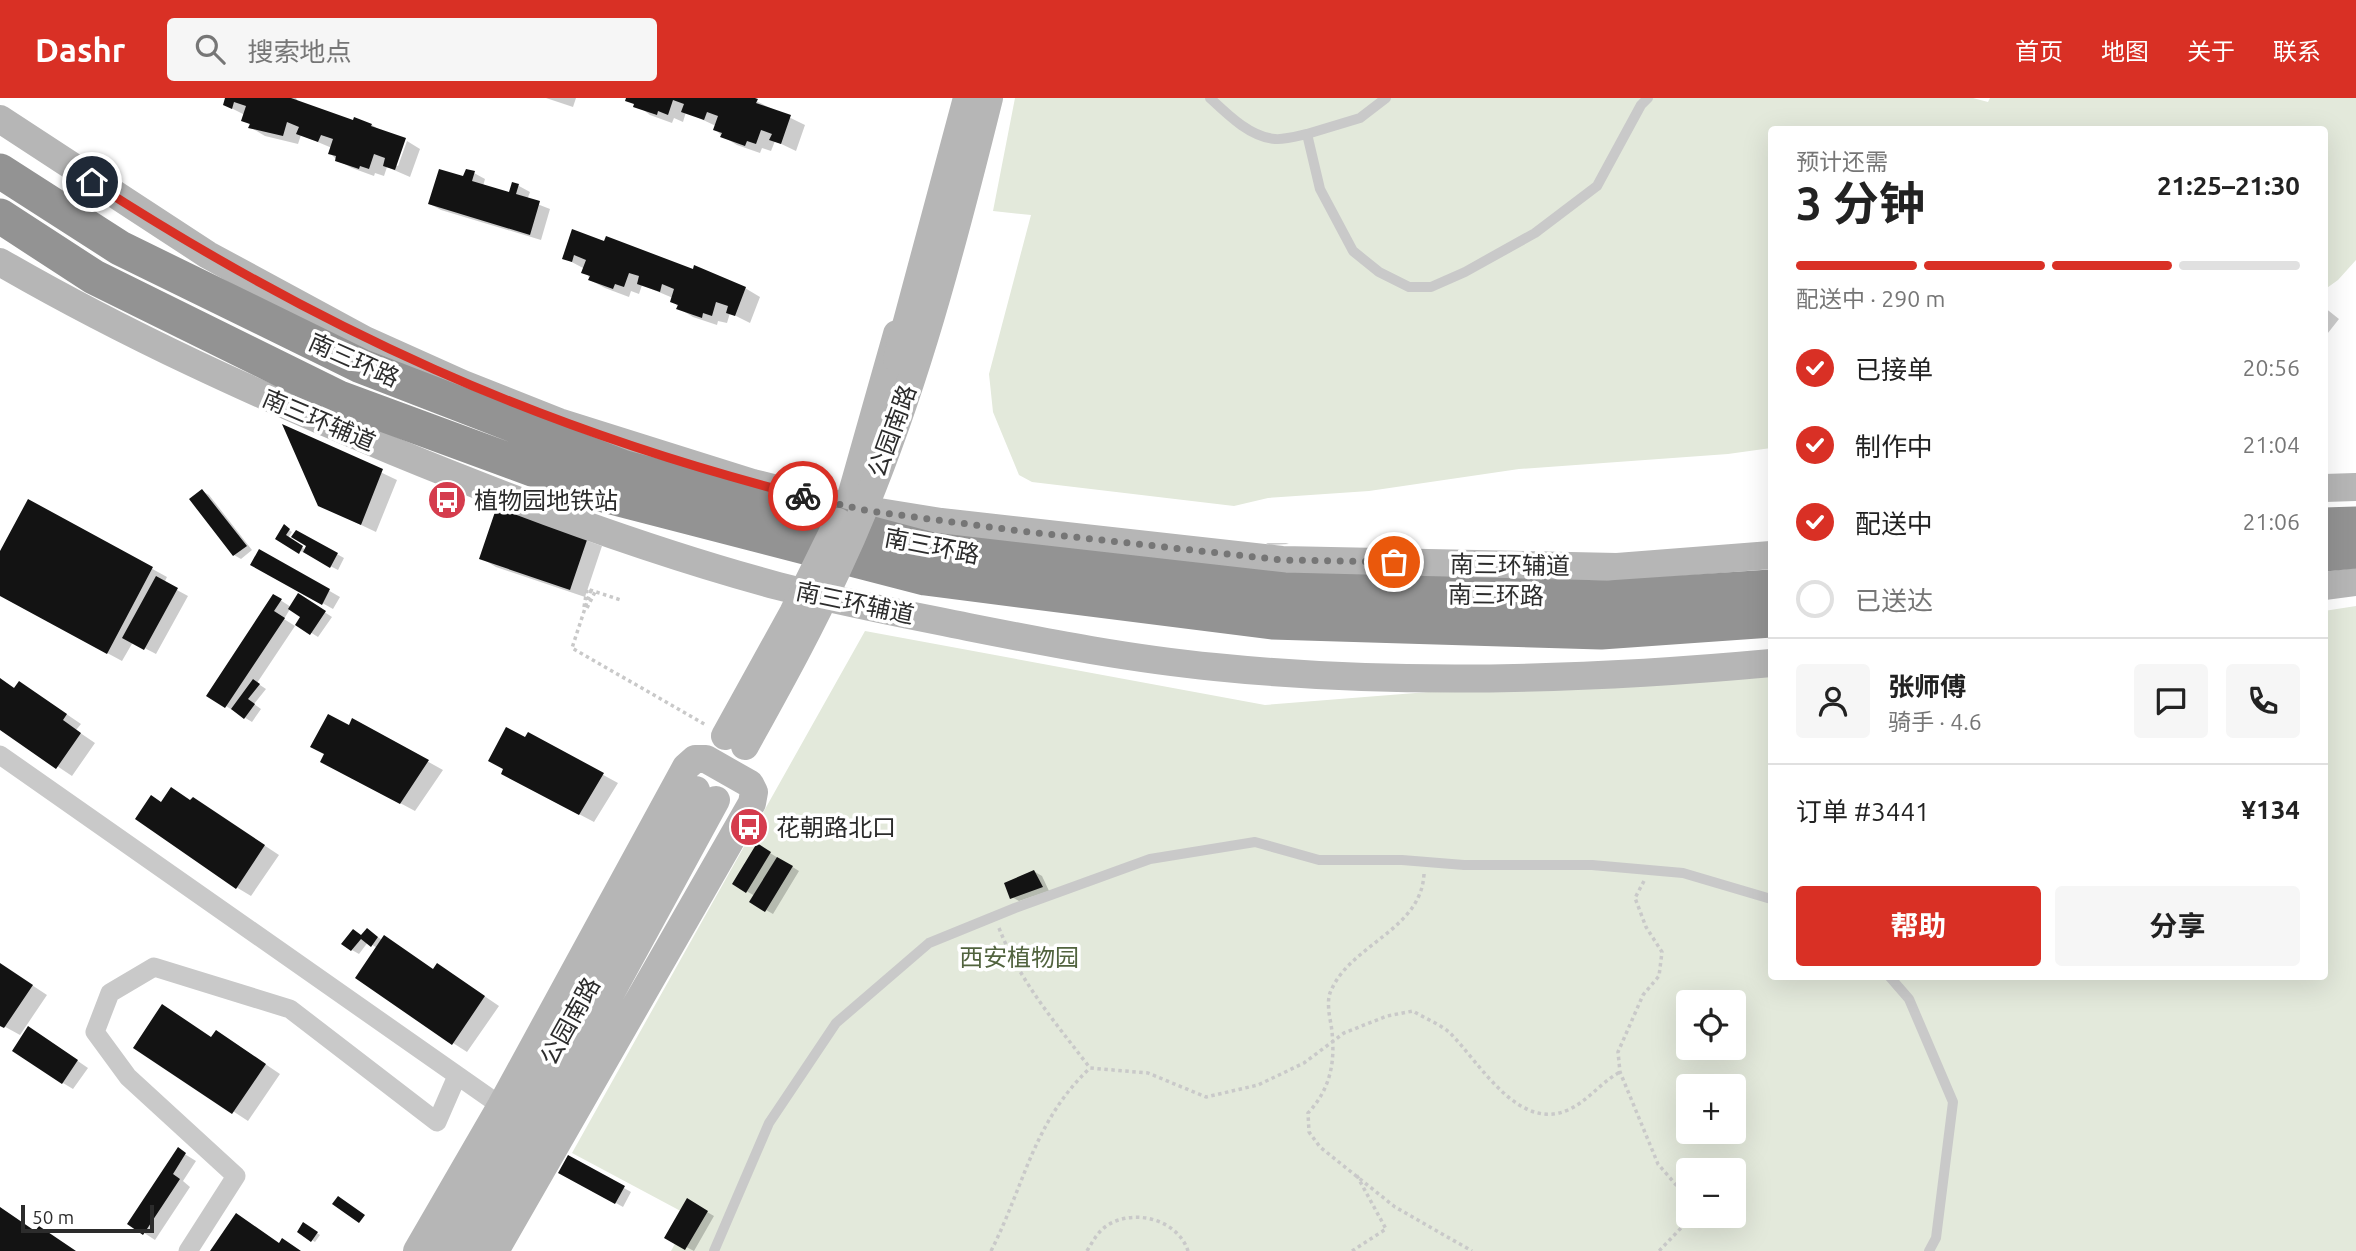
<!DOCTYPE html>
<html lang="zh">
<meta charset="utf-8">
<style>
body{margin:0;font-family:Ubuntu,"Noto Sans SC",sans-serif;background:#f6f6f6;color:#222;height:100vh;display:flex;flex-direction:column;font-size:26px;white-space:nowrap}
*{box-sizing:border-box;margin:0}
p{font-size:23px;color:#767676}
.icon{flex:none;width:38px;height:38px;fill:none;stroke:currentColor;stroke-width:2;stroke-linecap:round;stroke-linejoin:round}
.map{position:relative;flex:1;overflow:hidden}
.panel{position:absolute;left:1768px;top:28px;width:560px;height:854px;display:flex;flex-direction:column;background:#fff;border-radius:7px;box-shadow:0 7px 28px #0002}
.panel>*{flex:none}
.fabs{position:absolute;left:1676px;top:892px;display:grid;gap:14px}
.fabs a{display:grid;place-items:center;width:70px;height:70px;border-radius:7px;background:#fff;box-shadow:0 7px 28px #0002;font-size:35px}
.scale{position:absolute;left:21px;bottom:18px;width:133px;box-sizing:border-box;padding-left:7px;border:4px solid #2c2c2c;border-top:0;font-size:19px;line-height:24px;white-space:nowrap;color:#2c2c2c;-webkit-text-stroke:5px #fff;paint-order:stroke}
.pin{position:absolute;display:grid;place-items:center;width:60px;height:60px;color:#fff;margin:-30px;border:4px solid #fff;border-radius:50%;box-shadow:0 2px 7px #0007}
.courier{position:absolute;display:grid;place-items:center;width:70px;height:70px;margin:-35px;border:5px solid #d93025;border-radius:50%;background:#fff;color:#222;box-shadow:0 2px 9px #0007}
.headline em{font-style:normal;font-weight:700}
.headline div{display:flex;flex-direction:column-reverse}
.headline{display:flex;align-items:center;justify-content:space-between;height:119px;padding:0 28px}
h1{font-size:46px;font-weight:700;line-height:52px}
.bar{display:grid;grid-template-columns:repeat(4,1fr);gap:10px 7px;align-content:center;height:84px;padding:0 28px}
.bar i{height:9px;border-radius:5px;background:#e0e0e0}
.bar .on{background:#d93025}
.bar p{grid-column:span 4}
.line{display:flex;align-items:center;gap:18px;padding:0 28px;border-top:2px solid #e0e0e0}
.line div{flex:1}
.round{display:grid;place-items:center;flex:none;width:74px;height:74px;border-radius:7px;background:#f6f6f6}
ol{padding:0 28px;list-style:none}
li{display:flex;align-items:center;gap:21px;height:77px}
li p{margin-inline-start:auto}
li .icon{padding:7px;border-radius:50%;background:#d93025;color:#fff;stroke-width:4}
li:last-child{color:#767676}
li i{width:38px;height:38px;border:4px solid #e0e0e0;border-radius:50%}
.button{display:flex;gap:14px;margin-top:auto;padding:14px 28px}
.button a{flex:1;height:80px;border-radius:7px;background:#d93025;color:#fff;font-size:28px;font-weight:700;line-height:80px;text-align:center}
.button a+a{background:#f6f6f6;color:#222}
header{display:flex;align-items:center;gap:42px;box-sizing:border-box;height:98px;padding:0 35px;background:#d93025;color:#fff}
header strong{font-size:33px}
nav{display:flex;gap:38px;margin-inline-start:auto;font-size:24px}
.search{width:490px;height:63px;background:#f6f6f6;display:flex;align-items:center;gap:18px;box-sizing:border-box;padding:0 24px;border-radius:7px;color:#767676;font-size:26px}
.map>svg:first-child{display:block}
.green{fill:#e3e9db;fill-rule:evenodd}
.shadow{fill:#0003}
.building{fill:#131313}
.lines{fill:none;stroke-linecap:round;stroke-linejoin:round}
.path{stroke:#c9c9c9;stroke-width:3.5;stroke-dasharray:3.5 3.5;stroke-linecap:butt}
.lane{stroke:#c9c9c9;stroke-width:10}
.street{stroke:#c9c9c9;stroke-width:19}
.secondary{stroke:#b6b6b6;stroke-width:28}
.highway{stroke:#939393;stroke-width:35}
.secondary-bridge{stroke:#b6b6b6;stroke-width:28}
.done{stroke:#767676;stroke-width:7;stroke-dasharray:0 12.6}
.route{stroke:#d93025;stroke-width:9}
.labels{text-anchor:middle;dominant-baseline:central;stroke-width:7;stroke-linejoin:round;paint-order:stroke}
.street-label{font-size:24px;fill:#2c2c2c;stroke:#fff}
.poi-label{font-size:24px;fill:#2c2c2c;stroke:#fff;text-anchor:start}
.park-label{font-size:24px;fill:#51633e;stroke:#fff}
</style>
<header>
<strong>Dashr</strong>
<div class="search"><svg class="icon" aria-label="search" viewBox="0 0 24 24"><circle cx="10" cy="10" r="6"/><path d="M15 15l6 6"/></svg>搜索地点</div>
<nav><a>首页</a><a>地图</a><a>关于</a><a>联系</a></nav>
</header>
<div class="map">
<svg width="2356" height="1153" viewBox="0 0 2356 1153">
<rect width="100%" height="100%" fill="#fff"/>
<path class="green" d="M1015,0h958l15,4 2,-4h366v162l-18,20 -14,10v-160h-553v318l-43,6 -209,15 -150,22 -101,7 -34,8 -202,-24 -13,-7 -26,-63 -4,-38 42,-159 -38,-4z
M2356,508v645h-1685l19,-35 -118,-63 293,-522 400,74 506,-40v311h553v-365zM1689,905h45v45h-45zM1689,989h45v45h-45zM1689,1073h45v45h-45z"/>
<path class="shadow" d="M227,0h69l3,5 55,19 1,-3 17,6 13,8 10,32 3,1 9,-25 13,8 -10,28 -23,-10 -3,9 -9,-3 -1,3 -22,-8 -15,-8 -7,-7 2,-5 -31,-13 -3,9 -33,-8 -15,-9 -5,-12 -20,-10z
M546,0h30l-3,9z
M628,0h122l55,27 -9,26 -21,-10 -4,10 -9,-3 -2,5 -23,-8 -15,-9 -7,-7 1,-3 -30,-14 -3,10 -9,-4 -2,5 -22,-8z
M474,75l11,6 -2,7 27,8 3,-10 6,2 11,6 -3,8 23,9 -9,31 -100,-30 -11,-6z
M573,133l172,57 15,9 -10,26 -20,-10 -3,10 -9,-2 -1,4 -24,-8 -15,-9 -5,-10 -31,-13 -3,9 -8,-3 -2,6 -24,-9 -15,-8 -5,-11 -21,-11z
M2324,209l15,12 -15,19z
M285,329l112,53 -21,52 -57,-27z
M202,393l7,4 43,55 -11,9 -7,-4z
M29,403l138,76 -3,6 24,13 -32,58 -23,-12 -11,19 -122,-66v-40z
M498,411l104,37 -17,51 -89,-30 -15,-9z
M285,429l7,5 -4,6 18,12 3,-5 -12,-13 47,26 -6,12 -61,-31z
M1266,445h20l3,1 -20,1z
M260,453l80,46 -7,12 -80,-45z
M274,498l17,11 15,-7 26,17 -14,20 -21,-13 5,-7 -12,-8 -6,10 11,7 -38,57 9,6 -12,15 7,5 -9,13 -44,-27z
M0,581l16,10 18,3 47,32 -5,6 19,13 -23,33 -72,-48z
M353,622l90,50 -28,41 -77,-41z
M528,636l90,49 -24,39 -76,-40z
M191,703l17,7 71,47 -28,41 -15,-9z
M757,747l42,26 -26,43 -21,-12 3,-6 -21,-12z
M1035,774l7,4 7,15 -30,10 -7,-4 -6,-13z
M374,837l60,35 18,4 47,32 -32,46 -14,-9 -76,-95 -9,-6 -9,12 -7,-4 10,-13z
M0,866l47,31 -27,40 -20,-11z
M40,937l48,33 -15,21 -10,-6z
M212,940l19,3 49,33 -32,47 -113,-74z
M178,1052l18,11 -13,20 7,6 -35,53 -26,-17z
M569,1059l62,35 -8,15 -62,-35z
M688,1103l26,15 -20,35 -27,-14z
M304,1126l16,11 -5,7 -16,-10z"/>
<path class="building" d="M225,0h66l62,22 1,-3 18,7 -1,2 35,12 -11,32 -12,-4 2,-8 -11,-4 -5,15 -9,-3 -1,3 -24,-8 1,-5 -8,-2 5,-15 -12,-4 -3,7 -22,-8 3,-7 -12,-5 -4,14 -35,-8 2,-4 -9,-3 5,-15 -12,-4 -2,7 -9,-4z
M626,0h129l3,1 -2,4 35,12 -10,29 -12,-4 3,-6 -11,-4 -5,14 -9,-3 -2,5 -25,-9 2,-4 -9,-3 5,-14 -11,-4 -3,8 -23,-8 3,-8 -11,-4 -5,15 -10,-4 -1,4 -24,-8 1,-3 -9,-3z
M439,71l24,7 3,-7 9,2 -3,10 37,11 3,-10 7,2 -3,10 24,7 -10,34 -102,-31z
M572,131l32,12 2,-5 87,33 1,-4 52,22 -11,29 -9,-3 2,-7 -12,-4 -4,14 -9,-3 -1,5 -26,-9 2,-4 -8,-3 4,-13 -12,-5 -2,8 -23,-8 2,-8 -10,-3 -5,14 -9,-3 -2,5 -25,-9 2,-4 -9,-3 5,-13 -12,-5 -2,7 -10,-3z
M282,326l101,45 -22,56 -43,-19z
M202,391l45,57 -14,10 -44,-57z
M28,401l125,68 -46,87 -107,-58v-45z
M497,408l91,31 -18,53 -91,-31z
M284,426l6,5 -4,6 17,11 -4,8 -24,-15z
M296,432l42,23 -8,15 -27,-16 3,-6 -15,-9z
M259,451l71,40 -8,16 -72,-40z
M156,478l22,12 -34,62 -22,-12z
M298,495l28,18 -16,24 -15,-10 5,-8 -12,-8z
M273,496l9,5 -8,12 11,7 -60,90 -19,-12z
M0,580l14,10 5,-7 48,33 -4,6 18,13 -25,36 -56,-39z
M253,581l7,5 -12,15 7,5 -11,15 -13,-10z
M328,616l21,11 3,-7 77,42 -29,44 -80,-42 4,-8 -14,-7z
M506,629l19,10 3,-5 76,41 -25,42 -78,-41 2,-5 -15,-8z
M171,689l19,13 3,-3 72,48 -29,44 -101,-70 16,-24 10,7z
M757,745l14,9 -25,41 -14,-9z
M777,759l16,9 -28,46 -16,-10z
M1034,772l9,17 -33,12 -6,-16z
M367,830l11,9 -7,10 -10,-8 -10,12 -10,-7 12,-15 8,6z
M384,837l49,34 4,-6 48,33 -33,49 -97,-67z
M0,865l33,22 -29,43 -4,-2z
M162,906l49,33 5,-7 50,34 -34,50 -99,-66z
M28,928l50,34 -16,24 -50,-33z
M178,1049l8,6 -13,21 7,5 -37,56 -16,-11z
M568,1057l57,31 -10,18 -57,-31z
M338,1098l27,19 -6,8 -27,-19z
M687,1100l21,13 -23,39 -21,-12z
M0,1109l35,24 4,-5 37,25h-76z
M236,1115l43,30 3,-5 19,13h-91z
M303,1124l15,10 -7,10 -14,-10z"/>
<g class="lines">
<path class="path" d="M591,492l-19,58 134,77
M584,509l3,-18 34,11
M587,510l8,-16
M1424,776c-3,57 -75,70 -94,119 -3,8 -1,22 1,31 5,35 1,63 -23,89l1,19 11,15 75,60 77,44
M1644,783l-9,17 11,29 16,25 -3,24 -16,19 -25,57 2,20 38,92 19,22 10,24 -6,18 -22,23
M999,830c21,54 56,94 91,140l58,5 58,24 52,-12 46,-22 40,-30 43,-17 26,-5c11,7 27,13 37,22 30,30 68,99 118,77 20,-9 32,-27 52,-38
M991,1153c34,-67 42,-129 99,-183
M1087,1153c6,-10 11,-20 21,-26 27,-17 70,-5 80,26
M1352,1153l34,-22 -30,-55"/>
<path class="lane" d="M1210,0c17,16 40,39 65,41 9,1 23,-3 32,-5l13,55 33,62 26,21 30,15h22l34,-15 70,-39 62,-47 44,-81 7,-7
M1307,36l53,-16 26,-20
M1889,878l20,23 44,103 -17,136 -7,13
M714,1153l55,-128 67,-100 93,-80 86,-35 135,-49 105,-17 64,18h83l62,5h128l91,8 88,26"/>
<path class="street" d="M0,657l501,351
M188,1153l48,-75 -108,-99 -33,-45 15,-39 44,-26 136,42 147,113 20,-46"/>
<path class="secondary" d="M0,21l208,136 157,85 98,44 96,38 194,61 95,24 93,15 341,38 335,7 154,-12
M0,164c126,73 258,133 393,189 126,52 252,99 385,135 62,16 126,28 190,41 81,16 164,32 247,40 184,19 372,13 556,-4
M2324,390l32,-1
M848,409l49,-173
M2324,488l32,-4
M417,1153l84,-145 185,-339 9,-8h11l44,25 4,8 -2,11 -257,448
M443,1153l253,-461
M470,1153l246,-451"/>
<path class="highway" d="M0,73l120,77 241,118 264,102 307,82 352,40 325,8 162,-11
M0,118l94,61 245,121 261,96 325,84 347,44 329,10 170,-12
M2324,427l32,-1
M2324,456l32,-3"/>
<path class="secondary-bridge" d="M897,261l70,-261
M725,638l68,-123 45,-91
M745,648c32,-58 64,-115 91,-174 71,-151 113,-313 153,-474"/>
</g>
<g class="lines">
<path class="done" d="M803,398l66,15 151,20 262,29 112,2"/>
<path class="route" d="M92,84c229,148 447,247 711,314"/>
</g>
<defs>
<symbol id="bus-disc" viewBox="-11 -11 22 22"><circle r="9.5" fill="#d53c4d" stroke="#fff"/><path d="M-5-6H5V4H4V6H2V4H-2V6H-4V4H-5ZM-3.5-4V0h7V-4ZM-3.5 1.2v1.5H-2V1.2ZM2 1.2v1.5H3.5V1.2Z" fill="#fff"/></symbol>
</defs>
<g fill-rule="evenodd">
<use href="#bus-disc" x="425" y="380" width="44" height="44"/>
<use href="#bus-disc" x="727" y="707" width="44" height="44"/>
</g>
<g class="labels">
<g class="street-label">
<text transform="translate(354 262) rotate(24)">南三环路</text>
<text transform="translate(319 322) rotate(23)">南三环辅道</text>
<text transform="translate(892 333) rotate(-70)">公园南路</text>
<text transform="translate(932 448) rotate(11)">南三环路</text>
<text transform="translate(1510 467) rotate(1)">南三环辅道</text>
<text transform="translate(1496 497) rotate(1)">南三环路</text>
<text transform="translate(855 505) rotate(12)">南三环辅道</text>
<text transform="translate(570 923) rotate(-61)">公园南路</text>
</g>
<g class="poi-label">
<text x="474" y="402">植物园地铁站</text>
<text x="776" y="729">花朝路北口</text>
</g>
<g class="park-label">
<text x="1019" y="859">西安植物园</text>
</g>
</g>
</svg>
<div class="fabs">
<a><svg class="icon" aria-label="locate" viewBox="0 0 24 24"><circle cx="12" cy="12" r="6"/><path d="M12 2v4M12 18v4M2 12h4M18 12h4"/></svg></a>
<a>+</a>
<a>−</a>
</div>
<div class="scale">50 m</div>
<div class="pin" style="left:1394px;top:464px;background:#ea580c"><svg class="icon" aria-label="bag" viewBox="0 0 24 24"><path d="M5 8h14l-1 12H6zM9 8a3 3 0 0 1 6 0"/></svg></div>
<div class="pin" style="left:92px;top:84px;background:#1f2937"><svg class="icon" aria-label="home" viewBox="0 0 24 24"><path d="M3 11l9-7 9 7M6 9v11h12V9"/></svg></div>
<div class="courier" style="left:803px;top:398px"><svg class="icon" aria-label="bike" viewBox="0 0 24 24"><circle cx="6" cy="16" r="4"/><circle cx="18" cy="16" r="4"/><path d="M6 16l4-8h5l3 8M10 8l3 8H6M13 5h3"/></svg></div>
<section class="panel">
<div class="headline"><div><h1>3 分钟</h1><p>预计还需</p></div><em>21:25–21:30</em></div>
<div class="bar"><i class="on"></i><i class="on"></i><i class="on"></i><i></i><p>配送中 · 290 m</p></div>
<ol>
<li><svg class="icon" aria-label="check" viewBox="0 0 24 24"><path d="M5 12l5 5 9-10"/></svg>已接单<p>20:56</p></li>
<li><svg class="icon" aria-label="check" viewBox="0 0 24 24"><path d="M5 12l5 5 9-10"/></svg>制作中<p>21:04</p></li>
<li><svg class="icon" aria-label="check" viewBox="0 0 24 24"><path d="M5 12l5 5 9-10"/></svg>配送中<p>21:06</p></li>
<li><i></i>已送达</li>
</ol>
<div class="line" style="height:126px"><a class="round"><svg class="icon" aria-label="person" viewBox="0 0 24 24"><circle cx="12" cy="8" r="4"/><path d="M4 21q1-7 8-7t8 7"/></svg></a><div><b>张师傅</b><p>骑手 · 4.6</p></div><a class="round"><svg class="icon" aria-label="chat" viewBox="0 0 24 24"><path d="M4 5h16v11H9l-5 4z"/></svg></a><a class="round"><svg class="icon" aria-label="phone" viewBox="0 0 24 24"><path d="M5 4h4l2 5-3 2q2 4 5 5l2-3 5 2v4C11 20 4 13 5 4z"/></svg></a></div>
<div class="line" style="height:91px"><div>订单 #3441</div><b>¥134</b></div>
<div class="button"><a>帮助</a><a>分享</a></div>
</section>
</div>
